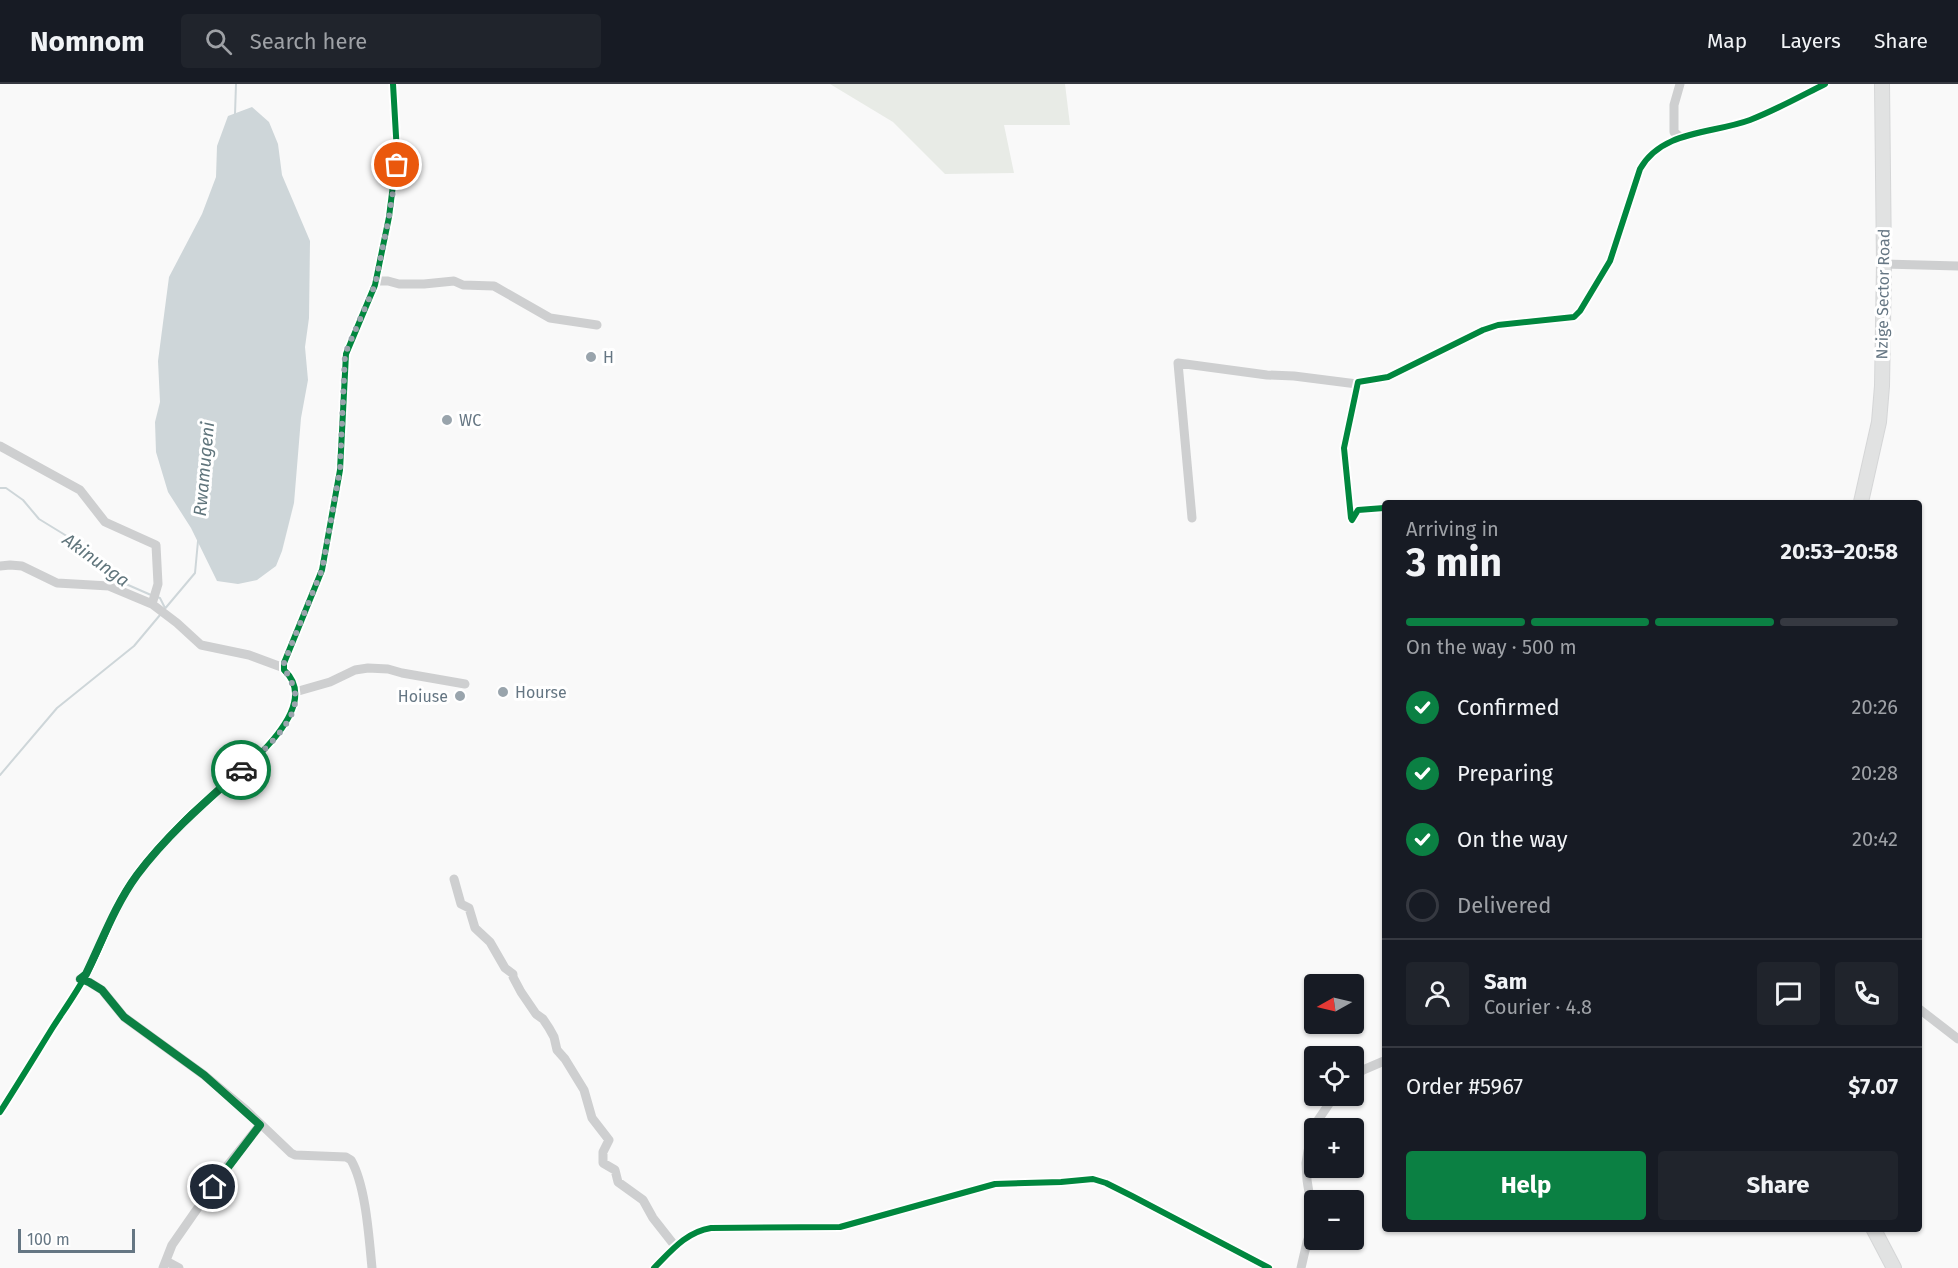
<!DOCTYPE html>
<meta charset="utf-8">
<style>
body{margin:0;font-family:"Fira Sans",sans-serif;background:#20242c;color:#f1f3f6;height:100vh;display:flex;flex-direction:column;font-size:22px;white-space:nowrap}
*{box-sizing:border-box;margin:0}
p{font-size:20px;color:#9ea1a6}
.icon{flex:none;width:33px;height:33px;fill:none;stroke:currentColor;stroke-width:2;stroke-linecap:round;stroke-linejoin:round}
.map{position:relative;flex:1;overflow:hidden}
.side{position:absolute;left:1382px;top:416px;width:540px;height:732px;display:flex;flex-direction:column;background:#171b24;border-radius:6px;box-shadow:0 2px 4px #0004}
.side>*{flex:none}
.needle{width:39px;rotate:262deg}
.buttons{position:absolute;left:1304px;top:890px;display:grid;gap:12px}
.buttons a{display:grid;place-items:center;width:60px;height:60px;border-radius:6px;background:#171b24;box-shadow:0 2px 4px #0004;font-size:30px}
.scale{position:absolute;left:18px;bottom:15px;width:117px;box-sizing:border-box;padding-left:6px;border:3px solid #657683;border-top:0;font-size:16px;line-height:21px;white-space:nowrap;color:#657683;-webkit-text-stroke:4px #fff;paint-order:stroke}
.pin{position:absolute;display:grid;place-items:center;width:51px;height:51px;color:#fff;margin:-26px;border:3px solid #fff;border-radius:50%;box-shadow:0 2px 6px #0007}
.courier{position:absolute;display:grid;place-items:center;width:60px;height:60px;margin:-30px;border:4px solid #0b8043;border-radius:50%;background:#fff;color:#222;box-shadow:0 2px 8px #0007}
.summary em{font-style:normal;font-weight:700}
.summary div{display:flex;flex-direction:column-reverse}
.summary{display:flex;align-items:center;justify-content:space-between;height:102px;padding:0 24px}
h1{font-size:39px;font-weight:700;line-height:45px}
.bar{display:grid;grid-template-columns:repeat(4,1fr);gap:9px 6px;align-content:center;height:72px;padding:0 24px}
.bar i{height:8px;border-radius:4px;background:#363941}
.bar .current{background:#0b8043}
.bar p{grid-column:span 4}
.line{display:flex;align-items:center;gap:15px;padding:0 24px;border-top:2px solid #363941}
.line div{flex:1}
.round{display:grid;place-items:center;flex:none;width:63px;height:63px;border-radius:6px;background:#20242c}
ol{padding:0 24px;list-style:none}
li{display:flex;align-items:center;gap:18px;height:66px}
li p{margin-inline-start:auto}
li .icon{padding:6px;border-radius:50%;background:#0b8043;color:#fff;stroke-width:4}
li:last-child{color:#9ea1a6}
li i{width:33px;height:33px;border:3px solid #363941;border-radius:50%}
.primary-button{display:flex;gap:12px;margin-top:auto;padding:12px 24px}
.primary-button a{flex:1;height:69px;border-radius:6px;background:#0b8043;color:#fff;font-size:24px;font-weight:700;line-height:69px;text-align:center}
.primary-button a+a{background:#20242c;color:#f1f3f6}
header{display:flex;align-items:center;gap:36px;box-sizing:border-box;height:84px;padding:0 30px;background:#171b24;border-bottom:2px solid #363941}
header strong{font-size:28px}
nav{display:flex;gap:33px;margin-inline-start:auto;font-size:21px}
.search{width:420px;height:54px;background:#20242c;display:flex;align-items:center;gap:15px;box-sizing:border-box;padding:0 21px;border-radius:6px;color:#9ea1a6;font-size:22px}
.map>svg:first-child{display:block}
.green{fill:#e8ebe6}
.water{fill:#ced6d9}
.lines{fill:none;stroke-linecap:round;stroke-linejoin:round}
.stream{stroke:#ced6d9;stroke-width:2}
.secondary-casing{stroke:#d5d6d7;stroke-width:16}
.street{stroke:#cecfd0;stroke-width:9}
.secondary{stroke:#e1e2e2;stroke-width:14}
.cycleway-casing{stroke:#fff;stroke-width:10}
.cycleway{stroke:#00873e;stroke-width:6}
.done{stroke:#99a4ac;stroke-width:6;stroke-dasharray:0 10.8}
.route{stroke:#0b8043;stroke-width:8}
.poi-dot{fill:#99a4ac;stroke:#fff;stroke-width:2}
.labels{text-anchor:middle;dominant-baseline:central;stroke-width:6;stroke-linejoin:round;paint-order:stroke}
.street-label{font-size:16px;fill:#657683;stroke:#fff}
.poi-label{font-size:16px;fill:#657683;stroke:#fff;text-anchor:start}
.water-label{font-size:18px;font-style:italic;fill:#60757c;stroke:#fff}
</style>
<header>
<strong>Nomnom</strong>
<div class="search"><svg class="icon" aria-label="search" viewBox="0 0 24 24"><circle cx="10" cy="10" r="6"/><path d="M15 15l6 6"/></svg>Search here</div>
<nav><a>Map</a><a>Layers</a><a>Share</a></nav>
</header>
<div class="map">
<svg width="1958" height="1184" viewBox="0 0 1958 1184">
<rect width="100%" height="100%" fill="#f9f9f9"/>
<path class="green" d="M830,0h235l5,41h-66l10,48 -69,1 -52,-52z"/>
<path class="water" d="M252,23l17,15 9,22 4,31 28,66 -1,77 -4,29 3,33 -7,38 -7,85 -12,48 -6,15 -19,14 -19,4 -21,-3 -26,-53 -23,-36 -12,-40 -1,-30 5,-20 -2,-41 11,-84 33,-63 14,-37 1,-31 11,-30z"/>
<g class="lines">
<path class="stream" d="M235,30l1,-30
M0,404h6l17,12 16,19 31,19 33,25 16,18 32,14
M157,513l3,1 5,10
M163,527l32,-38 3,-32
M0,691l57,-67 77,-62 26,-31"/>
<defs>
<path id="secondary" d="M1861,418l18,-80 3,-36 2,-122 -2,-180
M1873,1144l21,40"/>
</defs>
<use href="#secondary" class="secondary-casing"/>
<path class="street" d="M1680,0l-6,21v27l6,5
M1884,180l74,2
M376,197h12l11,3h25l30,-3 9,4 31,1 56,32 47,7
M0,362l80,44 25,32 51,23 2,39 -6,20
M1384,424l-26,2 -6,10 -1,-2 -7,-70 14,-66 30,-5 95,-47 15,-5 76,-8 6,-6 30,-50 30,-92c22,-39 72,-35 110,-49 26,-10 51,-24 75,-36
M1192,434l-14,-155 89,12 27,1 63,8
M0,482l10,-1 12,1 35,17 52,3 43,18 25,19 24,22 48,10 35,13
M295,608l35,-10 25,-12 13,-2 20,1 14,4 63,11
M454,795l7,25 8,4 6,20 15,14 15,26 8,6v3l8,15 15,22 7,5 6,9 5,9 3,13 8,9 19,31 8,28 17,22 -6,12v11l12,7 3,12 25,18 10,18 22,28
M80,895l9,3 13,8 22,27 80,58 42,35 45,43 4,2 51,2 5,3c15,26 18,78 21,108
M1918,924l40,31
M1353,994l10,-8 21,-9
M0,1028c18,-28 35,-56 53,-85 11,-17 24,-35 34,-54 12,-22 21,-47 32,-70 17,-33 45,-62 71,-88 27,-26 141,-102 94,-145v-7l38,-93 18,-100 6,-116 29,-69 14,-68 8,-64 -4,-69
M166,1177l13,7
M163,1184l9,-23 55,-79 33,-41
M654,1184c17,-17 32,-36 57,-40l129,-1 155,-43 66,-2 32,-3 13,4 26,13 137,72
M1301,1184l6,-26 7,-18 -7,-44 -1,-17 2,-12 6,-25 21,-31"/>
<use href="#secondary" class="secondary"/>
<defs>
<path id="cycleway" d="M1384,424l-26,2 -6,10 -1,-2 -7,-70 14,-66 30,-5 95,-47 15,-5 76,-8 6,-6 30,-50 30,-92c22,-39 72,-35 110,-49 26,-10 51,-24 75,-36
M0,1028c18,-28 35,-56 53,-85 11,-17 24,-35 34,-54 12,-22 21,-47 32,-70 17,-33 45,-62 71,-88 27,-26 141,-102 94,-145v-7l38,-93 18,-100 6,-116 29,-69 14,-68 8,-64 -4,-69
M654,1184c17,-17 32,-36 57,-40l129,-1 155,-43 66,-2 32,-3 13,4 26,13 137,72"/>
</defs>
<use href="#cycleway" class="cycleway-casing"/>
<use href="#cycleway" class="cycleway"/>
</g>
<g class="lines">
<path class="done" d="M241,686c19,-16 59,-49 54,-77 -2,-12 -10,-19 -11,-30l38,-93 18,-100 5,-116 30,-69 14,-68 8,-52"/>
<path class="route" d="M213,1103l47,-62 -56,-50 -80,-58 -22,-27 -13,-8 -9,-3 6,-5c16,-33 29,-69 51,-99 30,-40 67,-72 104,-105"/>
</g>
<g class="poi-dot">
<circle cx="591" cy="273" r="6"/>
<circle cx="447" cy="336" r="6"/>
<circle cx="503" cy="608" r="6"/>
<circle cx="460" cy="612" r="6"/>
</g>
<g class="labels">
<g class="street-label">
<text transform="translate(1883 210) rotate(-89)">Nzige Sector Road</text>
</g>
<g class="poi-label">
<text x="603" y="273">H</text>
<text x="459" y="336">WC</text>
<text x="515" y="608">Hourse</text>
<text x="448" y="612" text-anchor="end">Hoiuse</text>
</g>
<g class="water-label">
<text transform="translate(204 385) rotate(-85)">Rwamugeni</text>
<text transform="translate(96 476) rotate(36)">Akinunga</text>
</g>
</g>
</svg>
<div class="buttons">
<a><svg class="needle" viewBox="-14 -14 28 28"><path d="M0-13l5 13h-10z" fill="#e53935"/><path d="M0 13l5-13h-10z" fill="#9ea1a6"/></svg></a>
<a><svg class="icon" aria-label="locate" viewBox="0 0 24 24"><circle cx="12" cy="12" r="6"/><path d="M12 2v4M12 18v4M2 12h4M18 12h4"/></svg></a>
<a>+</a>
<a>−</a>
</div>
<div class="scale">100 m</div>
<div class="pin" style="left:397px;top:81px;background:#ea580c"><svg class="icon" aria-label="bag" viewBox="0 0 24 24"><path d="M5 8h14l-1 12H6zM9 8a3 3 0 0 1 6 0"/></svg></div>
<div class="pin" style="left:213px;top:1103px;background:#1f2937"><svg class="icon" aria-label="home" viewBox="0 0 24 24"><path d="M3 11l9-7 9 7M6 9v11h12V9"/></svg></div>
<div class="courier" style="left:241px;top:686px"><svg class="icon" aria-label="car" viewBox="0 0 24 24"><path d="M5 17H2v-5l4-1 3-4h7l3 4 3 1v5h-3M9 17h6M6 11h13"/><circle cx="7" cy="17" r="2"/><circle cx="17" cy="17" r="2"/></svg></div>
<section class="side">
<div class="summary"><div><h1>3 min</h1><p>Arriving in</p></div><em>20:53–20:58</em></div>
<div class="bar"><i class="current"></i><i class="current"></i><i class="current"></i><i></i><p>On the way · 500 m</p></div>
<ol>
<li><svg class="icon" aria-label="check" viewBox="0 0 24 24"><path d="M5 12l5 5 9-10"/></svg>Confirmed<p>20:26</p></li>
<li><svg class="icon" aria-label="check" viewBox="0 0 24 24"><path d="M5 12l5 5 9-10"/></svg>Preparing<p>20:28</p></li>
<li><svg class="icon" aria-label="check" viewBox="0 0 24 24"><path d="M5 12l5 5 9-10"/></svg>On the way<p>20:42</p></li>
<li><i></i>Delivered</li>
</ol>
<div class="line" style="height:108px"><a class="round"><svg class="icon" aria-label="person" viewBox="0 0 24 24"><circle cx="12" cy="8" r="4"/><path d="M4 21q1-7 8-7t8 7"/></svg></a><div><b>Sam</b><p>Courier · 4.8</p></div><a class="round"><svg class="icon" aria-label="chat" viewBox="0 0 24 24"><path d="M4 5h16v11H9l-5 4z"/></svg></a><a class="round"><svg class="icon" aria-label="phone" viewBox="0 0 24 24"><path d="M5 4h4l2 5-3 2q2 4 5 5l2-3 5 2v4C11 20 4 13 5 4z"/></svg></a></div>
<div class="line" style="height:78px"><div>Order #5967</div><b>$7.07</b></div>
<div class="primary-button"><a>Help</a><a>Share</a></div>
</section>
</div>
